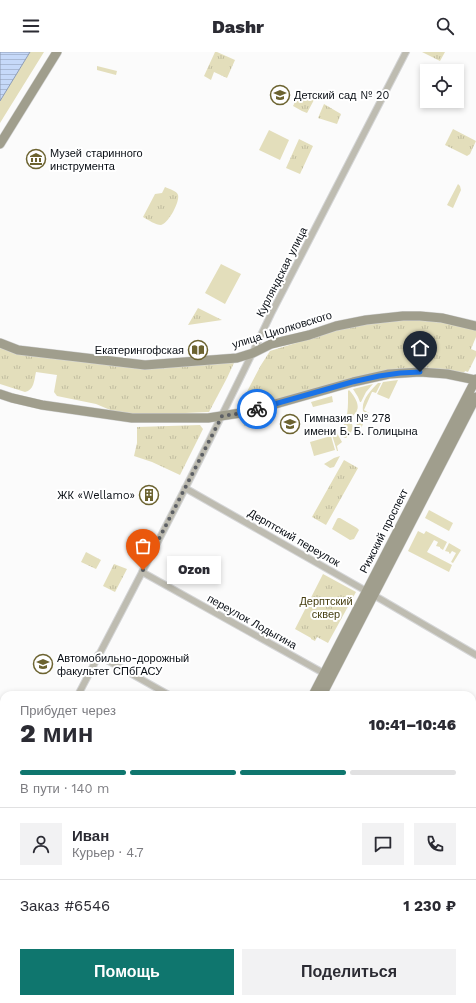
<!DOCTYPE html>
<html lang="ru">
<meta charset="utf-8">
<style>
body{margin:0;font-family:"Work Sans",sans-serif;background:#f2f2f3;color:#2b2b33;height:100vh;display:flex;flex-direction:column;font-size:15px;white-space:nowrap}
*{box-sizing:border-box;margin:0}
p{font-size:13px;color:#7c7c81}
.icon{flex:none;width:22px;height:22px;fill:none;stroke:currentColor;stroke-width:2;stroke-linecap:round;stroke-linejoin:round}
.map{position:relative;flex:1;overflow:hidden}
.drawer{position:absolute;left:0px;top:639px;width:476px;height:312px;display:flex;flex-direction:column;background:#fff;border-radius:12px 12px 0 0;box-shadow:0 2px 6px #0003}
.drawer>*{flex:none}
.fabs{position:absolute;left:420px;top:12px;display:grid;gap:8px}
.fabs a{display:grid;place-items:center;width:44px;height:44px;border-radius:0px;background:#fff;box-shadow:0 2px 6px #0003;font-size:20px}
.pin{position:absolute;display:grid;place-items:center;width:34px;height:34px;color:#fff;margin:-41px -17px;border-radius:50% 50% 50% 0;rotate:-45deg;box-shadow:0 0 4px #0007}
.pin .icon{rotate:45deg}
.courier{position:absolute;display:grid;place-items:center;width:40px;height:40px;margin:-20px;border:3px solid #1a73e8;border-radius:50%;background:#fff;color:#222;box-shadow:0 1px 5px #0007}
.bubble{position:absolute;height:28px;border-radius:0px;background:#fff;box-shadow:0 2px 6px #0003;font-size:13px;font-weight:800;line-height:28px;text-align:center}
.overview em{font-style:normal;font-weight:800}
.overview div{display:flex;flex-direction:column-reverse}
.overview{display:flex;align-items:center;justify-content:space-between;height:68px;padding:0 20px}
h1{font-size:26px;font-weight:800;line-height:30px}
.bar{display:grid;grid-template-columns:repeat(4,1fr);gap:6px 4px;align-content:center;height:48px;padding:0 20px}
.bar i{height:5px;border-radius:3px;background:#e1e1e2}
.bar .current{background:#0f766e}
.bar p{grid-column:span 4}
.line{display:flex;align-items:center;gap:10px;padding:0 20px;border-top:1px solid #e1e1e2}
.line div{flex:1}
.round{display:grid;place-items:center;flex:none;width:42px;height:42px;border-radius:0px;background:#f2f2f3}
.button{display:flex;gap:8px;margin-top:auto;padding:8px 20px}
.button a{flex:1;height:46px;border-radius:0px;background:#0f766e;color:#fff;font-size:16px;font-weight:800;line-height:46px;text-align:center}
.button a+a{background:#f2f2f3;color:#2b2b33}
header{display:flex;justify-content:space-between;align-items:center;height:52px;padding:0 20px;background:#fff;font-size:18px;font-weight:800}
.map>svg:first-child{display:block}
.grass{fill:#e3debb}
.park{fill:url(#park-tufts)}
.water{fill:url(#water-rules);stroke:#8d9cb4}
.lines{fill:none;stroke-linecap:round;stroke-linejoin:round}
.street-casing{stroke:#d4d5d6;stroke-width:8}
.secondary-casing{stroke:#d4d5d6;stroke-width:10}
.street{stroke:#bebcb1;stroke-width:6}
.secondary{stroke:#a09e8d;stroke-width:9}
.done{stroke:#5d6065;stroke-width:4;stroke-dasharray:0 7.2}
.route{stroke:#1a73e8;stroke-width:5}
.labels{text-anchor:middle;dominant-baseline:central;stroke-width:4;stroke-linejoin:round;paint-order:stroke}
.poi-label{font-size:11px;fill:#080d14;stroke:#fff;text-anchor:start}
.street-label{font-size:11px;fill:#080d14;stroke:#fff}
.park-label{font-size:11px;fill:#473f12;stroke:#fff}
</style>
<header><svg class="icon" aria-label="menu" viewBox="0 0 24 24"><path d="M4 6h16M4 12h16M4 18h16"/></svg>Dashr<svg class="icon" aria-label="search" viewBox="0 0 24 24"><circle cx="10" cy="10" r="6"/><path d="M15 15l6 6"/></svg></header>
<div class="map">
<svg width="476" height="951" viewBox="0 0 476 951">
<defs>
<pattern id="park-tufts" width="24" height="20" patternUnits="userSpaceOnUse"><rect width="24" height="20" fill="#e3debb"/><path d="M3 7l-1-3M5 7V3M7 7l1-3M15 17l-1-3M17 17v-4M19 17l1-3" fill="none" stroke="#c1bda0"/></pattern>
<pattern id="water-rules" width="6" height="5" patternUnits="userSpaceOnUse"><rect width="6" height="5" fill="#c6d9f9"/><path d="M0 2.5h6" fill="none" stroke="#a9b9d5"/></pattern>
</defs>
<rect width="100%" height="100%" fill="#fbfbfb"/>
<path class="grass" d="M30,0h14l-44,71v-22z
M97,14l20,5 -1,4 -19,-5z
M269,78l20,10 -9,20 -21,-10z
M458,132l2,2 1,4 -8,18 -6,-3z
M221,212l20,10 -16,30 -20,-11z
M398,328l-9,19 -12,-5 6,-12z
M378,331h3l-5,10 -3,-1h-1l-8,18 5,3 -1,2 -5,-4c-2,-11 8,-21 15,-28z
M373,332l-7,8 -5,10h-1l-2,-5 -5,-8z
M349,338c4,4 11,14 8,20 0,2 -3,4 -4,6h-2l-1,4c5,7 2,13 -4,18l-3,-1 -3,-6c9,-11 8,-26 8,-40z
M332,344l1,6 -20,5 -2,-5z
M271,361l1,5 -28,8 -1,-6z
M362,364l4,1 -6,14 -3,-3c-1,-5 0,-10 5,-12z
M337,381l5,9 -5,4 1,5h-1l-5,-16z
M331,384l4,14 -21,6 -4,-14z
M340,404l-6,11 -4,1 -6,-4 10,-6z
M429,458l24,13 -4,8 -24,-13z
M338,466h2l17,10 2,2 -5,9 -4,1 -18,-11 5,-10z
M418,479l6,3 2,-3 21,11 -4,8 -3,-2v-1l-4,-1 2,-4 -4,-2 -7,12 25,13 -3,7 -41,-21z
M449,491l12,7 -8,13 -2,-1 5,-9 -4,-2 -2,3 -1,-1v-1l-4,-1z
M4,879v20l-4,-2v-11z"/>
<path class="park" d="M215,0h2l18,8 -8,18 -13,-6 -3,8 -7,-4z
M422,0h23l-5,9z
M303,40l12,6 -8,15 -5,-2 -9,-5 6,-12z
M324,52l17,10 -4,10 -19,-6z
M453,77l23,12 -6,13 -3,2 -22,-11z
M299,87l14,7 -13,28 -14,-6z
M165,135c4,2 12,4 13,8 2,7 -10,29 -17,30 -5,0 -13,-5 -18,-8l12,-23 7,-1z
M198,256l24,12 -34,5z
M433,268l43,9v8l-5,12 5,2v5l-8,16 -3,-1 -1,2 -46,-5 -30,2 -146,39 -2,-1v-3l21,-40 9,-14 81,-25 41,-5z
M0,295l144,22 88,-7 2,1 -7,15 -18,34 -70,3 -24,-3 -19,-8 -39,-8 -3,-4 3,-17 -21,-3c-2,9 -2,18 -11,20l-25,-8z
M200,373l3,4 -23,46 -28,-13 -18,-6 3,-13v-16z
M344,408l14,8 -32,57 -14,-8z
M86,500l15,8 -5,9 -15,-7z
M114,512l13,5 -12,23 -12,-6z
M323,522l33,18 -28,51 -11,-6 -2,4 -4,-2v-1l-16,-9z
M375,947h25v4h-27z"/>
<path class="water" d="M0,0h30l-30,49z
M476,871v80h-55v-4h51v-71z"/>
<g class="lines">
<defs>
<path id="street" d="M185,436l197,112 94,55
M142,520l185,103
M98,603l71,40
M78,643c66,-126 132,-252 193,-381l135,-262
M0,658l4,2
M2,951l2,-4"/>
<path id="secondary" d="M0,92l57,-92
M0,291l18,7 127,15 92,-7 16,-5 18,-9 38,-9 27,-9 30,-6 37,-4h17l22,2 34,8
M0,342l12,4 30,7 90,13h76l39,-6 106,-30 36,-8 31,-2 27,2 29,6
M313,643l163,-316
M322,643l154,-298
M472,856l4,-6
M154,951l2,-4
M164,951l2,-4
M409,951v-4"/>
</defs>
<use href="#street" class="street-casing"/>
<use href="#secondary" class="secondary-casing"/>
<use href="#street" class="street"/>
<use href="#secondary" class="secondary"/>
</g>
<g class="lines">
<path class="done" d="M143,518l79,-154 14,-2 21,-5"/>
<path class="route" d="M257,357l95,-27 27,-6 21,-3 20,-1"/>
</g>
<defs>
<symbol id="school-ring" viewBox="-11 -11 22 22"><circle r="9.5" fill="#fff" stroke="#6c6330" stroke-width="1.5"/><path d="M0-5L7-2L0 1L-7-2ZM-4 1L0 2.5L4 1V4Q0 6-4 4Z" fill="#6c6330"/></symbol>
<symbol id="museum-ring" viewBox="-11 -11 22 22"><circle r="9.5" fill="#fff" stroke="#6c6330" stroke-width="1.5"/><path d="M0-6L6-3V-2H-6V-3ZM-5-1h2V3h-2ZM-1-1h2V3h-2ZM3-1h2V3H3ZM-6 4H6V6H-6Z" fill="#6c6330"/></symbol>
<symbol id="library-ring" viewBox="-11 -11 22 22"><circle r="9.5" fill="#fff" stroke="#6c6330" stroke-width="1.5"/><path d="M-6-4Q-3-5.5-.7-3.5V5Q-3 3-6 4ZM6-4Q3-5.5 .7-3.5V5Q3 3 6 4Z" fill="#6c6330"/></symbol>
<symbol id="building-ring" viewBox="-11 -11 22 22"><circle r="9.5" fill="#fff" stroke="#6c6330" stroke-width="1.5"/><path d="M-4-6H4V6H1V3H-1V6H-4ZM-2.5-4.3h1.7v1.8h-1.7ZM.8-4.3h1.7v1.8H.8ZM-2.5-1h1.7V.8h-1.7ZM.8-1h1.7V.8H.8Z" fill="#6c6330"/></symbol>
<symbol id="university-ring" viewBox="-11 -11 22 22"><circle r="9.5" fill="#fff" stroke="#6c6330" stroke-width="1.5"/><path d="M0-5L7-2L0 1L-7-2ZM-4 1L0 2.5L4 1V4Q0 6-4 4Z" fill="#6c6330"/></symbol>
</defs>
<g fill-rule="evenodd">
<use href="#school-ring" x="269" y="32" width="22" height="22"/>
<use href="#museum-ring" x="25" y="96" width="22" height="22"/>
<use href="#library-ring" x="187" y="287" width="22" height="22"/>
<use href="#school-ring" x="279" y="361" width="22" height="22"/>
<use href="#building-ring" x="138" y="432" width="22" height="22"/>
<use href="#university-ring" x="32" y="601" width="22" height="22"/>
</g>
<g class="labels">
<g class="poi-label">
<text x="294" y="43">Детский сад № 20</text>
<text x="50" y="101">Музей старинного<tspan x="50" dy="13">инструмента</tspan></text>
<text x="184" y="298" text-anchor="end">Екатерингофская</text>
<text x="304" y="366">Гимназия № 278<tspan x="304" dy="13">имени Б. Б. Голицына</tspan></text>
<text x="135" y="443" text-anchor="end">ЖК «Wellamo»</text>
<text x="57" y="606">Автомобильно-дорожный<tspan x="57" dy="13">факультет СПбГАСУ</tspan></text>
</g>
<g class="street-label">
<text transform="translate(282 220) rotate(-63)">Курляндская улица</text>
<text transform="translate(282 278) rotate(-17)">улица Циолковского</text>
<text transform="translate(384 479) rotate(-63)">Рижский проспект</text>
<text transform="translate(294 486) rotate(30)">Дерптский переулок</text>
<text transform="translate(252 570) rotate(29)">переулок Лодыгина</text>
</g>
<g class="park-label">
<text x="326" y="549">Дерптский<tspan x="326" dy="13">сквер</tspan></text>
</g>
</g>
</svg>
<div class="fabs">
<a><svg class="icon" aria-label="locate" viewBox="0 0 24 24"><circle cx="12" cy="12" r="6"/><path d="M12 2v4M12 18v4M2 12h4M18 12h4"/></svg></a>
</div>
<div class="pin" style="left:143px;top:518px;background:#ea580c"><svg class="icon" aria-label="bag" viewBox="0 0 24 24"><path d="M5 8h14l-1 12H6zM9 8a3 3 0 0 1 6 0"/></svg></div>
<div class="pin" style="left:420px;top:320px;background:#1f2937"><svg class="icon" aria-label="home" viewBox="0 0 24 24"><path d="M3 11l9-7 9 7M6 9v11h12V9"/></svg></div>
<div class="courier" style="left:257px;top:357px"><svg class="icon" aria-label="bike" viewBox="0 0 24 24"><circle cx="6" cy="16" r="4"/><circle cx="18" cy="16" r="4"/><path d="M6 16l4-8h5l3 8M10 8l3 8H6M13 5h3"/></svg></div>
<div class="bubble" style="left:167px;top:504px;width:54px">Ozon</div>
<section class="drawer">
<div class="overview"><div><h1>2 мин</h1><p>Прибудет через</p></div><em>10:41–10:46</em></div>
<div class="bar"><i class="current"></i><i class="current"></i><i class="current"></i><i></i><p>В пути · 140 m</p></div>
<div class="line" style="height:72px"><a class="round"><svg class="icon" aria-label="person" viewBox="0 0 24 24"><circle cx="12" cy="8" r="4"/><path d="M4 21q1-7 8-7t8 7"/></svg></a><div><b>Иван</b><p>Курьер · 4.7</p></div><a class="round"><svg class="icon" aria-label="chat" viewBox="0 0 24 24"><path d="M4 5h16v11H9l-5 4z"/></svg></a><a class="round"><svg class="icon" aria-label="phone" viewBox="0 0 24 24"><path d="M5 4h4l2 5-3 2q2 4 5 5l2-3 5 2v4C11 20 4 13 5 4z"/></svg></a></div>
<div class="line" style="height:52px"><div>Заказ #6546</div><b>1 230 ₽</b></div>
<div class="button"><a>Помощь</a><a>Поделиться</a></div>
</section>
</div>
